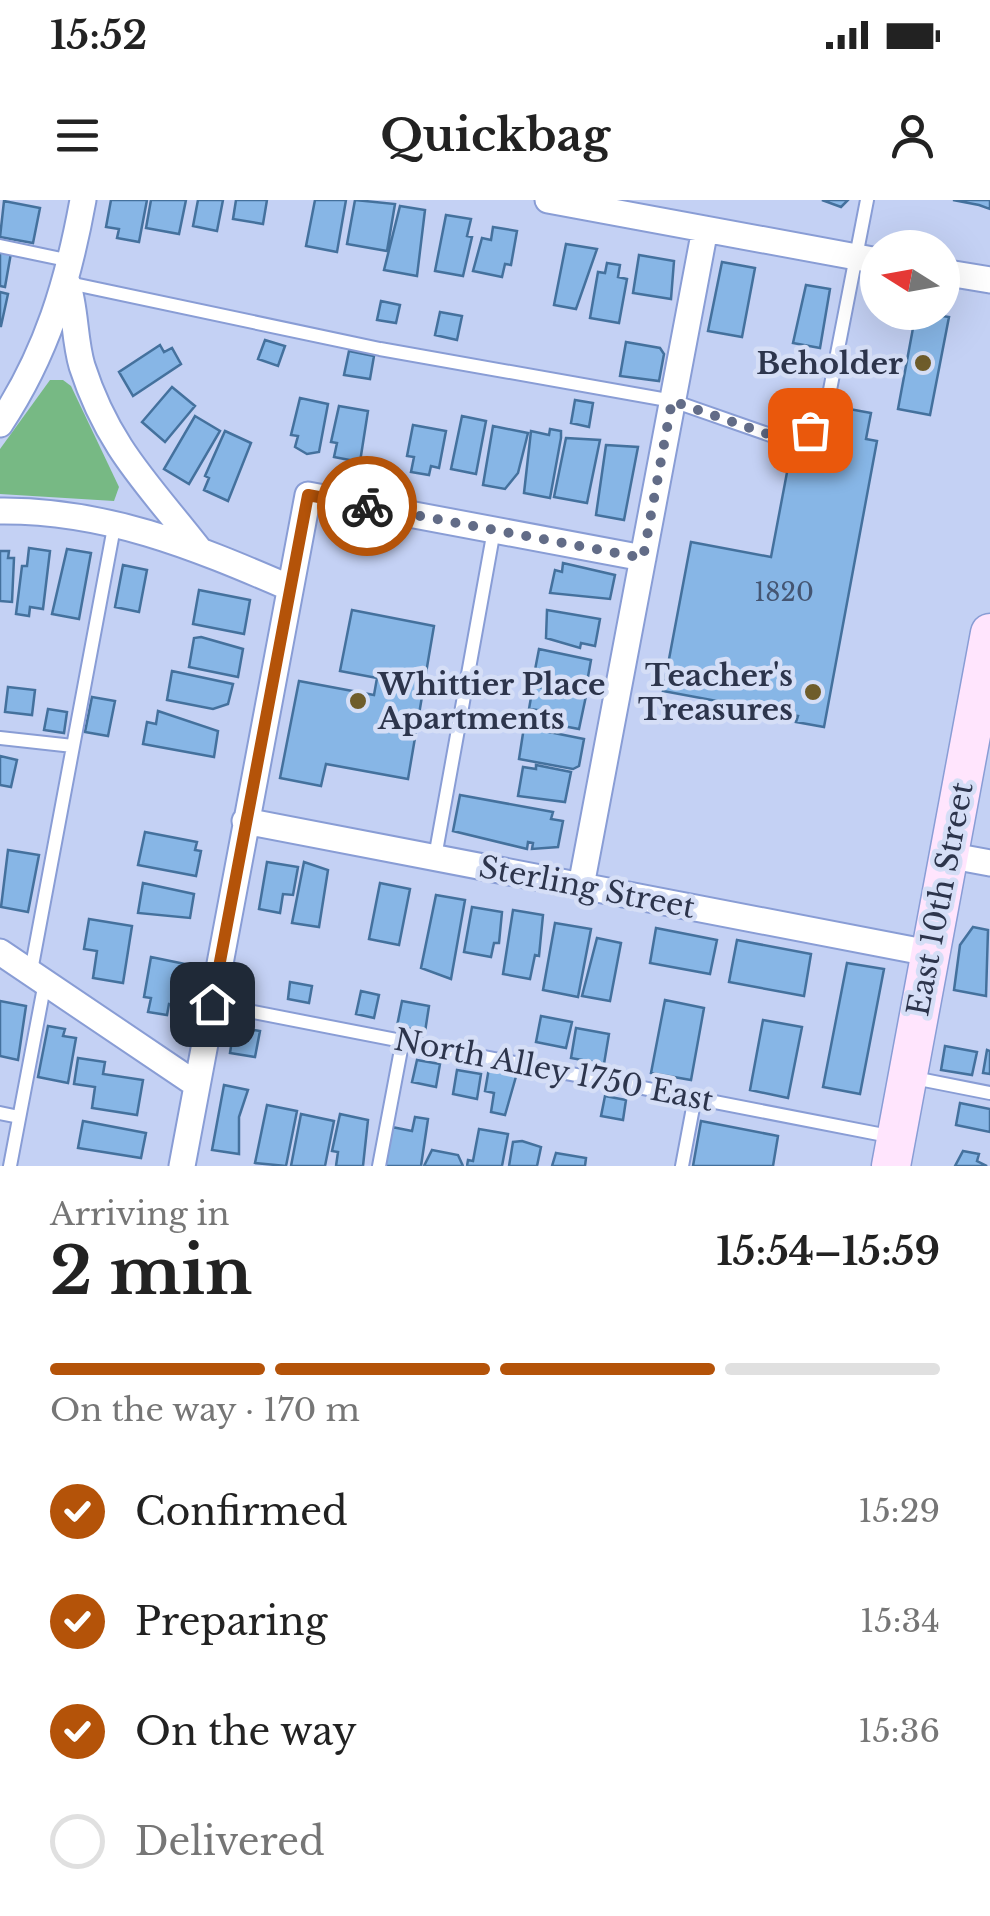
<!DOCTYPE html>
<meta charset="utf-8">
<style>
body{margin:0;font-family:"Libre Baskerville",serif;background:#f2f2f2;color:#222;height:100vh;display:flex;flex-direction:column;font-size:38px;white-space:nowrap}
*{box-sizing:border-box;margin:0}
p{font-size:32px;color:#767676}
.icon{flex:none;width:55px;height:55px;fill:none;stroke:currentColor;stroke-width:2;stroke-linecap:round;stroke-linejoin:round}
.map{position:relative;height:966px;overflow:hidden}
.panel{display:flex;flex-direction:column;background:#fff;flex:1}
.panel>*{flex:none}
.needle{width:65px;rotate:281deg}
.fabs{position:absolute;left:860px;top:30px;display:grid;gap:20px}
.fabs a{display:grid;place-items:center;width:100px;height:100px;border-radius:50%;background:#fff;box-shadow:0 10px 40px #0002;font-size:50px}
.pin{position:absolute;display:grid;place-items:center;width:85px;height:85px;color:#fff;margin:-42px;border-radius:20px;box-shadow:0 5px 15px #0006}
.courier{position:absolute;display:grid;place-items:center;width:100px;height:100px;margin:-50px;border:8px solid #b45309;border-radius:50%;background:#fff;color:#222;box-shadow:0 2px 12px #0007}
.headline em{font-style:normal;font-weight:700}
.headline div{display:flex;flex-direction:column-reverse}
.headline{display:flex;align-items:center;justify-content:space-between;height:170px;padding:0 50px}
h1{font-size:65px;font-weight:700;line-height:75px}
.bar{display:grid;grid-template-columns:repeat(4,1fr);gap:15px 10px;align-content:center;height:120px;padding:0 50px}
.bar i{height:12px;border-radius:8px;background:#e0e0e0}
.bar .current{background:#b45309}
.bar p{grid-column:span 4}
ol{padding:0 50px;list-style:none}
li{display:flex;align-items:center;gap:30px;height:110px}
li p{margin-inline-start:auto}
li .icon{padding:10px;border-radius:50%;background:#b45309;color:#fff;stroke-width:4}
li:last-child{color:#767676}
li i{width:55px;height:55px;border:5px solid #e0e0e0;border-radius:50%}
.status{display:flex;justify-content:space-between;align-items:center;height:70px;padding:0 50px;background:#fff;direction:ltr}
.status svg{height:28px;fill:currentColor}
header{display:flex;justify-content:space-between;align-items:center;height:130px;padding:0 50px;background:#fff;font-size:45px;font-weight:700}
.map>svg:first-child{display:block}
.green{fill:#77b984}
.building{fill:#87b6e6;stroke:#44719d;stroke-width:2.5}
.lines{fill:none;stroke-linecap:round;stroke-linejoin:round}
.service-casing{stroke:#899dd5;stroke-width:16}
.minor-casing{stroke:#899dd5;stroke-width:29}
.secondary-casing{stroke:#899dd5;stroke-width:41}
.service{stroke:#fff;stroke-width:12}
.minor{stroke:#fff;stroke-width:25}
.secondary{stroke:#ffe5fd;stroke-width:38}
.done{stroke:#626c87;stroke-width:10;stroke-dasharray:0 18}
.route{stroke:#b45309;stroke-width:12}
.poi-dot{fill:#6f5d2b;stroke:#d5def6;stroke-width:4}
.labels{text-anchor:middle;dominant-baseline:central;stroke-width:9;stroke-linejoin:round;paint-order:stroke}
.number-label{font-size:25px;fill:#445572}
.poi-label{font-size:30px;font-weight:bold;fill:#2d354c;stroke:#d5def6;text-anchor:end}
.street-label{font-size:30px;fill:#2d354c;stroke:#d5def6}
</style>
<div class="status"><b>15:52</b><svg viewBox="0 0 49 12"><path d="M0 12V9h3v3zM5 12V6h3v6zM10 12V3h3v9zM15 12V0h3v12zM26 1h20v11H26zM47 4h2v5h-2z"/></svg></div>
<header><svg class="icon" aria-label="menu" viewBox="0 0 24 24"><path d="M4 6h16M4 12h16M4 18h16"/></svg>Quickbag<svg class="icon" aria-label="person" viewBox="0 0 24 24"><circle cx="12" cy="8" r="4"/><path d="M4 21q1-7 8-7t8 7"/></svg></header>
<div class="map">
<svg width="990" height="966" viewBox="0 0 990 966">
<rect width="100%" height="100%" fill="#c4d1f4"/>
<path class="green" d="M50,180h13l8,6 48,101 -5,14 -114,-7v-45z"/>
<path class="building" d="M111,0h36l-8,42 -22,-4 2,-9 -13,-2z
M151,0h35l-7,34 -33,-6z
M198,0h25l-6,31 -24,-5z
M236,0h31l-4,24 -30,-5z
M315,0h31l-9,52 -31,-6z
M355,0l40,4 -8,47 -40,-7z
M822,0h26l-7,7z
M953,0h37v9l-11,-4z
M4,1l36,7 -7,35 -33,-6z
M400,6l25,4 -8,66 -33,-6z
M446,15l25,4 -4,17 5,1 -9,39 -28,-5z
M493,27l24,4 -6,34 -6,-1 -3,13 -29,-6 9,-33 9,2z
M566,44l31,5 -21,60 -22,-4z
M0,50l11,3 -6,34 -5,-1z
M639,55l35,6 -3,38 -38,-6z
M722,62l33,6 -13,69 -34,-6z
M607,63l13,2 -2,12 9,2 -8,44 -29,-5 8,-46 7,1z
M806,85l24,4 -10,59 -27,-5z
M0,92l8,2 -7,32h-1z
M381,101l19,4 -4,18 -19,-3z
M440,112l22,4 -5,24 -22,-5z
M916,112l33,5 -19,98 -32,-6z
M265,140l20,6 -7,20 -20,-7z
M626,142l34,6 4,6 -5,27 -39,-5z
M160,145l4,7 8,-4 9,16 -48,32 -14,-24z
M349,151l25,5 -4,23 -26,-4z
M172,187l23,19 -30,36 -23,-20z
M300,198l28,6 -9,48 -12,2 -12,-7 3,-11 -7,-1z
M575,200l18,3 -4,24 -18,-4z
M339,206l29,5 -8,51 -26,-5 3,-14 -6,-1z
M833,206l38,7 -5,26 11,2 -53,286 -28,-5 2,-6 -135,-25 28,-149 80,15 21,-111 32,7z
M195,216l25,15 -31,53 -25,-15z
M462,216l24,5 -10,53 -25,-5z
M413,225l33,6 -7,37 -8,-2 -2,9 -18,-3 3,-15 -7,-1z
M493,226l35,7 -10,40 -13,16 -22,-4z
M550,229l11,2v7l-11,60 -26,-5 7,-62 18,4z
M225,231l26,12 -23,58 -24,-11 5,-12 -4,-2z
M566,238l34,2 -13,63 -33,-6z
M606,245l32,2 -14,73 -28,-5z
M29,348l21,3 -7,58 -13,-2 -1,9 -13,-2 6,-48h5z
M67,349l24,4 -12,66 -27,-5z
M0,351h9l-1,7h6l-2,44 -12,-1z
M563,363l52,12 -5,24 -60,-6 5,-23 7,2z
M123,365l24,5 -8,42 -24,-5z
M199,390l51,10 -6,34 -51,-10z
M352,410l82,16 -26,153 -82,-15 -5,22 -41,-8 19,-97 75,14 3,-17 -37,-7z
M547,410l53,9 -5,27 -14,-3 -1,5 -34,-10z
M201,437l42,12 -5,28 -49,-10 5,-29z
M539,449l52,11 -5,28 -52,-13z
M172,471l61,13 -5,20 -15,5 -46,-9z
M533,486l53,10 -7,33 -43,-8 2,-11 -9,-1z
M8,487l27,3 -3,25 -27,-3z
M92,497l23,4 -7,35 -23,-4z
M48,509l19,3 -3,21 -20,-3z
M158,511l60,20 -4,26 -71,-13 4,-22 9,2z
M524,527l60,12 -5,27 -6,3 -54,-10z
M0,556l17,4 -6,27 -11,-2z
M536,565l35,7 -6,30 -47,-6 5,-29 13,2z
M460,595l93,17 -2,7 12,2 -5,26 -26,2 1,-6 -5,-1 -1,7 -74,-18z
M145,632l52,10 -2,8 6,1 -5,25 -58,-11z
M8,650l31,5 -11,57 -27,-5z
M267,662l31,5 -5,28 -10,-1 -3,19 -21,-4z
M304,662l24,8 -9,57 -27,-4z
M143,683l51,11 -4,24 -52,-5z
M380,683l30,6 -11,56 -30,-6z
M436,695l29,5 -14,79 -30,-11z
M472,707l30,5 -3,31h-5l-3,14 -27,-5z
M513,710l30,5 -4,41 -4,-1 -5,24 -27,-5z
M89,719l43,7 -9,57 -30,-5 4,-27 -13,-2z
M555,723l36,6 -13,68 -35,-7z
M973,727l15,3 -2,66 -32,-6 6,-45z
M656,728l61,12 -7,34 -60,-11z
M597,738l24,5 -11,58 -28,-5z
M737,740l74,14 -7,42 -75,-14z
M151,757l34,7 -8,42 -8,-2 -2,11 -19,-3 3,-14 -7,-1z
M847,763l37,6 -24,125 -37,-7z
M290,782l22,4 -3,17 -21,-4z
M361,791l18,4 -5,23 -18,-4z
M665,800l39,8 -13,72 -40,-7z
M0,801l26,5 -8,54 -18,-4z
M402,801l27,5 -4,26 -28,-6z
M541,816l31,6 -6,26 -30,-6z
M763,820l39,7 -14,71 -38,-8z
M48,826l17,3 -2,7 13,2 -8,45 -30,-6z
M234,827l26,4 -5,26 -25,-4z
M576,828l33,6 -5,30 -33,-6z
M945,846l32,6 -5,23 -31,-5z
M987,850l3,1v23l-7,-1z
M78,858l27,4 -2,12 40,6 -6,35 -45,-7 3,-21 -21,-3z
M417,860l23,4 -4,23 -24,-5z
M489,868l28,5 -12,42 -14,-3 3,-19 -9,-2z
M457,870l24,4 -4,25 -24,-5z
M224,885l24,5 -9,27v37l-27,-4z
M605,896l21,4 -3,20 -22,-4z
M960,903l30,6v23l-34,-7z
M267,905l30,6 -11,55 -31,-3z
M301,914l33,7 -9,45h-34z
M340,914l28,6 -5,46h-27l2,-14 -6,-1z
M415,917l13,2 -7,47h-36l7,-39 20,4z
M83,921l63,12 -5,25 -63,-10z
M701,921l77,15 -5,30h-80z
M479,929l29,5 -6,32h-35l1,-6 5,1z
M522,941l19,6 -4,19h-28l4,-24z
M432,950l26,5 5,11h-39z
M963,951l16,3 -2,7 10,5h-32z
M556,953l30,5 -1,8h-33z"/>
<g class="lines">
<defs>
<path id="service" d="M0,46l71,15
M69,83l311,66 293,52 106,37 31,-8 19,-35 38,-195
M0,538l73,8
M435,657l59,-327
M31,771l84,-449
M212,804l682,133
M909,877l81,16
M0,913l19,4
M10,966l35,-184
M379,966l24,-127
M682,966l13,-69"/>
<path id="minor" d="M548,0l330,61
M942,72l48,8
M67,82c9,28 7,57 15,84 26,81 66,118 116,182
M0,224c47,-71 68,-142 83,-224
M0,311c105,-1 193,35 288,76
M245,621l684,132
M947,655l43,8
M581,686l124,-657
M0,752l197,133
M182,966l126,-671 335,63"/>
<path id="secondary" d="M891,966l99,-533"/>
</defs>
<use href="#service" class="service-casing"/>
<use href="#minor" class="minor-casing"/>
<use href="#secondary" class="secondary-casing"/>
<use href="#service" class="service"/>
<use href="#minor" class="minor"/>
<use href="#secondary" class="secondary"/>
</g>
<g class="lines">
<path class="done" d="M367,306l276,52 29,-157 107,37 31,-8"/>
<path class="route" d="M212,804l96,-509 59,11"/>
</g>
<g class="poi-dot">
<circle cx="923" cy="163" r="10"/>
<circle cx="813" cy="492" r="10"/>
<circle cx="358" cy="501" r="10"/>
</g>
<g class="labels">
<g class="number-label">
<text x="784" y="392">1820</text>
</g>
<g class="poi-label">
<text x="903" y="163">Beholder</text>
<text x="793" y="475">Teacher's<tspan x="793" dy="34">Treasures</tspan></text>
<text x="378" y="484" text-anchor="start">Whittier Place<tspan x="378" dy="34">Apartments</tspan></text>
</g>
<g class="street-label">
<text transform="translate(587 687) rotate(11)">Sterling Street</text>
<text transform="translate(940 699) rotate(-79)">East 10th Street</text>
<text transform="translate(554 870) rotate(11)">North Alley 1750 East</text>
</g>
</g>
</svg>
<div class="fabs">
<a><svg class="needle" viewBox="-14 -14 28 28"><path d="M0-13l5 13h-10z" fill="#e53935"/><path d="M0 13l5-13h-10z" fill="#767676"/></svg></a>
</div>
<div class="pin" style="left:810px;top:230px;background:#ea580c"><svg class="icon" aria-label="bag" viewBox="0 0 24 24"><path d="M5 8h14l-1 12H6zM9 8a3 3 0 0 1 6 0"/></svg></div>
<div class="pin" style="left:212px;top:804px;background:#1f2937"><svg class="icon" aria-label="home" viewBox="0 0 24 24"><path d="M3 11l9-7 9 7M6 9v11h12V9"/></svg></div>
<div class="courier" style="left:367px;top:306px"><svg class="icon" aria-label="bike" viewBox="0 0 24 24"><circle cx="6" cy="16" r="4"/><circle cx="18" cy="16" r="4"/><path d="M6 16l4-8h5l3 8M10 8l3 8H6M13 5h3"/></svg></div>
</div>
<section class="panel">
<div class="headline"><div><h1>2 min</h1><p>Arriving in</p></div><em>15:54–15:59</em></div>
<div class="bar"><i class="current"></i><i class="current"></i><i class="current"></i><i></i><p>On the way · 170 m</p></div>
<ol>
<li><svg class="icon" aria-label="check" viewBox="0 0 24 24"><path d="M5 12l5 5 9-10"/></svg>Confirmed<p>15:29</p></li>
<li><svg class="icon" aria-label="check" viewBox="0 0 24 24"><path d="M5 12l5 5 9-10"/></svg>Preparing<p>15:34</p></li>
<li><svg class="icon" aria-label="check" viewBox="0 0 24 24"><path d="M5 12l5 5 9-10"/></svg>On the way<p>15:36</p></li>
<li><i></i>Delivered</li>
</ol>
</section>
